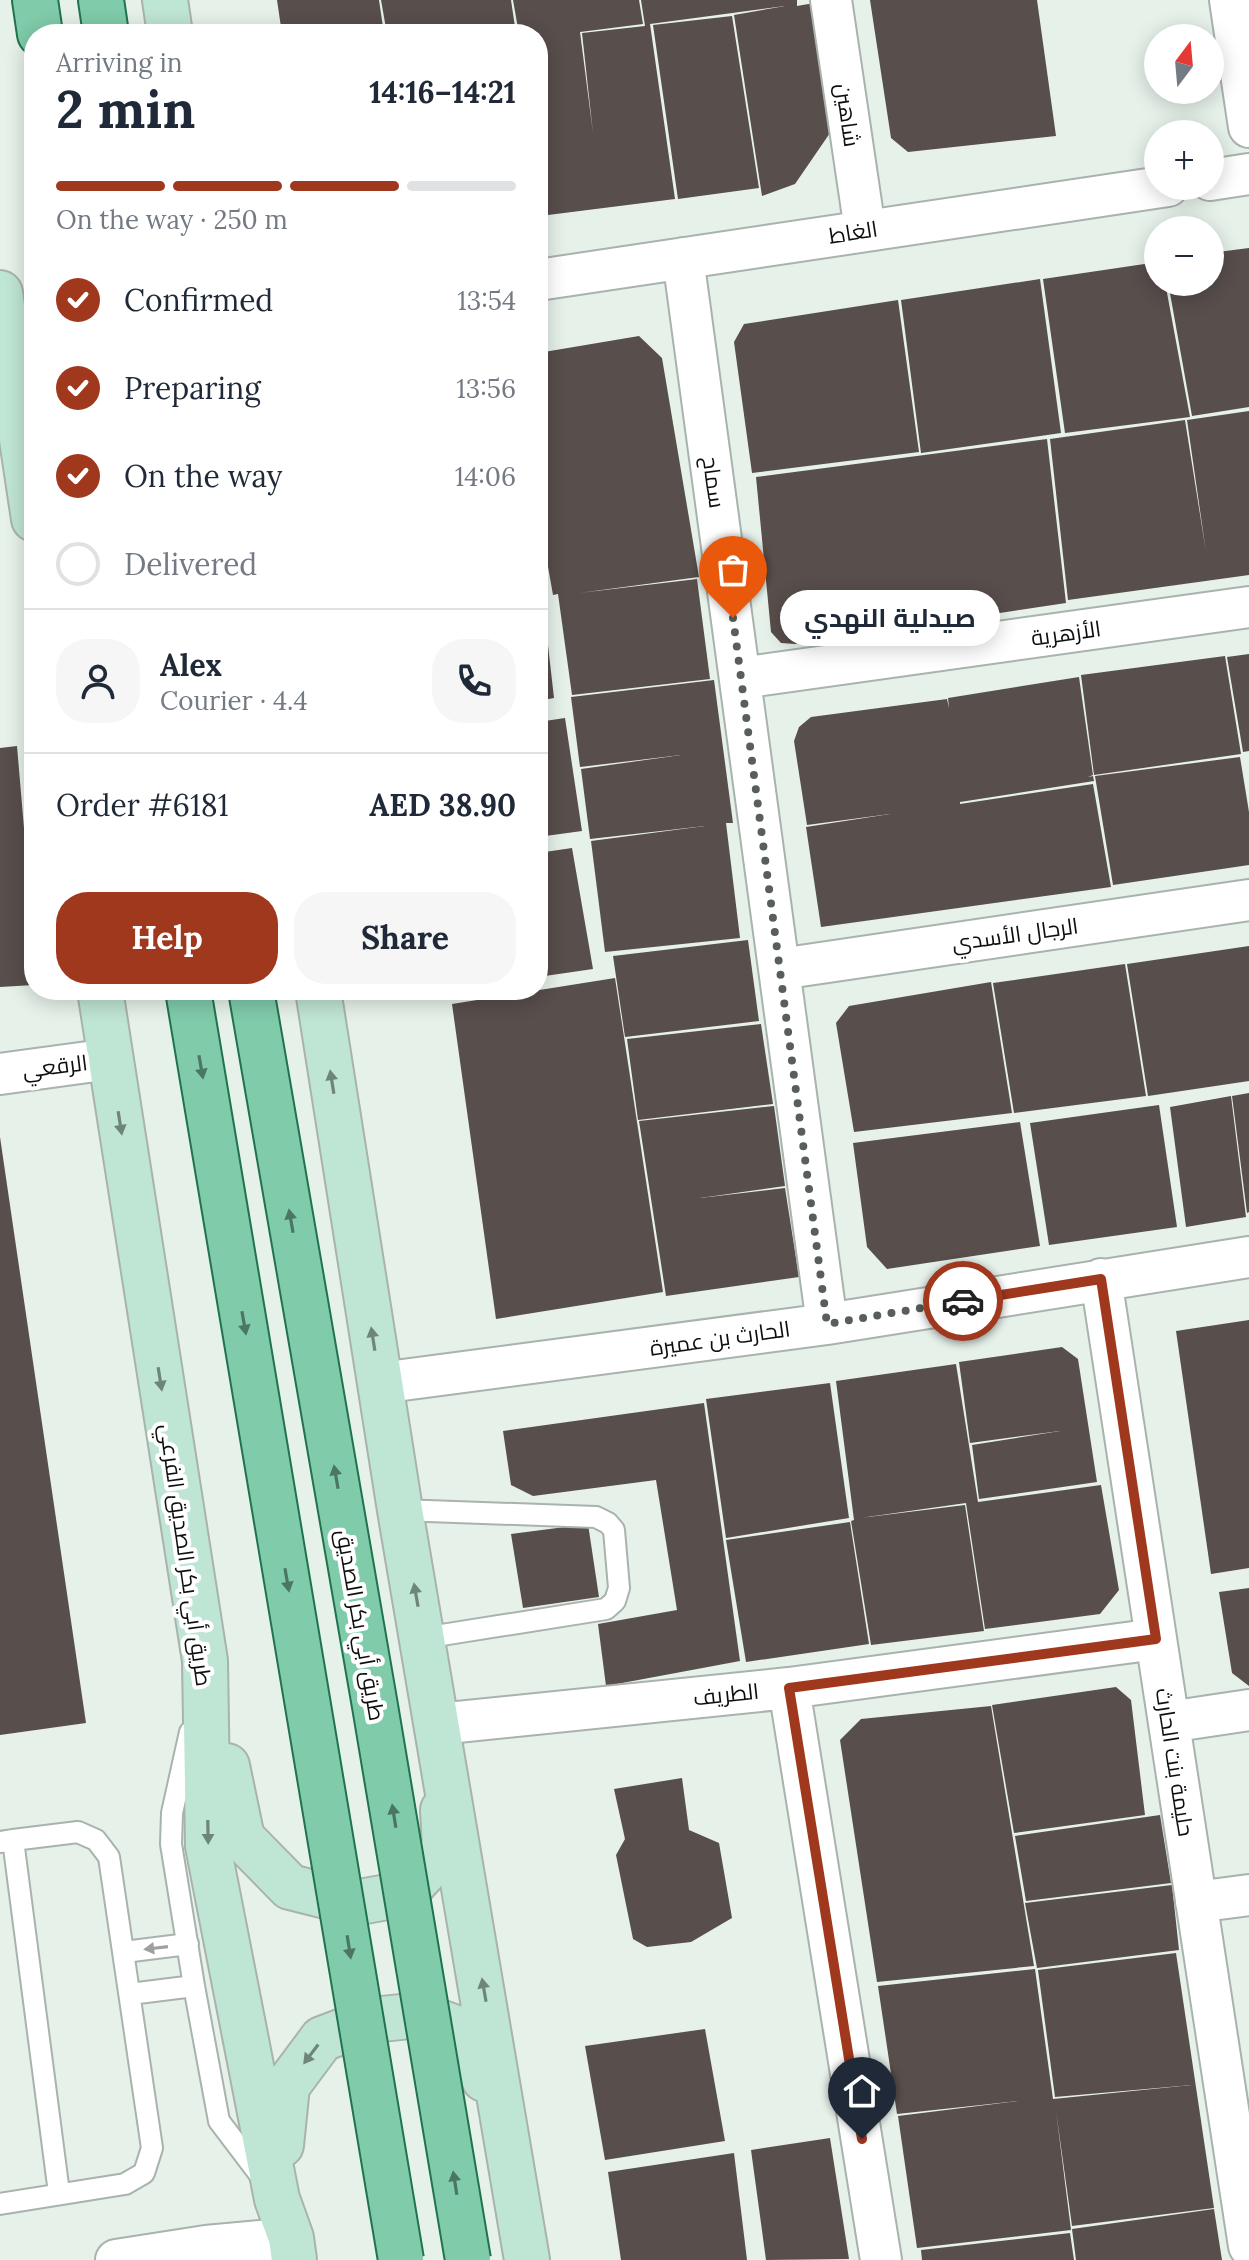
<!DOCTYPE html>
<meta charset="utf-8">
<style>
body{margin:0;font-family:Lora,Cairo,serif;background:#f6f6f7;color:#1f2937;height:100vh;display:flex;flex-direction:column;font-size:30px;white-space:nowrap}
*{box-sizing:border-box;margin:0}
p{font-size:26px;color:#747a83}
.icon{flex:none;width:44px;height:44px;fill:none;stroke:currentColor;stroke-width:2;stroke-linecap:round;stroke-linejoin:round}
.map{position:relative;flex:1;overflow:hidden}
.side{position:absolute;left:24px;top:24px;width:524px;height:976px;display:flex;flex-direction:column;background:#fff;border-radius:32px;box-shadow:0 4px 20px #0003}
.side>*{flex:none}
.needle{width:52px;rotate:16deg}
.fabs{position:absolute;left:1144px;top:24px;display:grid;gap:16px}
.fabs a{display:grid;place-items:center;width:80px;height:80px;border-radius:50%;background:#fff;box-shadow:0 4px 20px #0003;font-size:40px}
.pin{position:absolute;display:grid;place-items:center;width:68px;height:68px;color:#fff;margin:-82px -34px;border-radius:50% 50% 50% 0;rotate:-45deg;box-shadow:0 0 8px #0007}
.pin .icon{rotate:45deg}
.courier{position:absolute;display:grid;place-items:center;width:80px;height:80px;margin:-40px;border:6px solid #a0381d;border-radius:50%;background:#fff;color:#222;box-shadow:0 2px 10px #0007}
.bubble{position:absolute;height:56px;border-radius:28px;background:#fff;box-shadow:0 4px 20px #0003;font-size:26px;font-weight:700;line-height:56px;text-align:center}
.overview em{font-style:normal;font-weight:700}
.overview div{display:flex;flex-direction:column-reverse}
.overview{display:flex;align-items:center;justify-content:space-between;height:136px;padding:0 32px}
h1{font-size:52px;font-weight:700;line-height:60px}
.bar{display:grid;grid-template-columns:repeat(4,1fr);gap:12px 8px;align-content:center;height:96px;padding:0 32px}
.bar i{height:10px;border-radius:6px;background:#e0e1e3}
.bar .current{background:#a0381d}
.bar p{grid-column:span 4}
.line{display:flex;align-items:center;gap:20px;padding:0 32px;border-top:2px solid #e0e1e3}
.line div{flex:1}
.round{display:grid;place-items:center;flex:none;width:84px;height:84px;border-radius:32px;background:#f6f6f7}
ol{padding:0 32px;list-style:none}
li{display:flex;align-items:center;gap:24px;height:88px}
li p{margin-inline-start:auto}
li .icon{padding:8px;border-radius:50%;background:#a0381d;color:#fff;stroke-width:4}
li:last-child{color:#747a83}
li i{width:44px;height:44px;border:4px solid #e0e1e3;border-radius:50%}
.action{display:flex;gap:16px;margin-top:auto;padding:16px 32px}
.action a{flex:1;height:92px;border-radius:32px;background:#a0381d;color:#fff;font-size:32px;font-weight:700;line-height:92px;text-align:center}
.action a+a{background:#f6f6f7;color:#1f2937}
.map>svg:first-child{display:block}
.building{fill:#584e4b}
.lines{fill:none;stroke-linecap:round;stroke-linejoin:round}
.lane-casing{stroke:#a9b3ad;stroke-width:24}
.street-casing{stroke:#a9b3ad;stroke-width:44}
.secondary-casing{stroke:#a9b3ad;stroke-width:48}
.primary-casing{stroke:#20734e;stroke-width:48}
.lane{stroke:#fff;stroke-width:20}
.street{stroke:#fff;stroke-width:40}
.secondary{stroke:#bfe5d4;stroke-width:44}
.primary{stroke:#7fcbaa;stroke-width:44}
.primary-bridge-casing{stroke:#20734e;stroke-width:48;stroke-linecap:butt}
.primary-bridge{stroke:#7fcbaa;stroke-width:44}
.oneway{fill:#4b7663}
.oneway2{fill:#6e857a}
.oneway3{fill:#9e9f9e}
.done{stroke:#585e5a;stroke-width:8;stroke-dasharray:0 14.4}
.route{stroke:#a0381d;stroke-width:10}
.labels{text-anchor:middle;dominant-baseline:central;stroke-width:8;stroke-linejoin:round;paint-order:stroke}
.street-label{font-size:22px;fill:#0c0f0d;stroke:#fff}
</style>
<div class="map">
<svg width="1249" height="2260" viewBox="0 0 1249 2260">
<rect width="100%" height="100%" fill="#e6f1ea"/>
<path class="building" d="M277,0h102l5,34h-102z
M381,0h130l5,34h-129z
M513,0h126l4,24 -63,8 13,101 -11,-100 63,-7 -4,-26h156v6l17,-3 16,130 -35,51 -33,12 -28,-181 51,-9 -135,18 25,175 -127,16 -4,-32 -6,1v-26l6,22 -6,-50v-96h-19z
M870,0h167l19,136 -148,16 -17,-14z
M732,16l27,172 -81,11 -25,-174z
M1249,248v159l-57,9 -24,-134h42v-29z
M1158,262v20h7l25,135 -125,16 -22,-154z
M1040,279l21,154 -140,20 -20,-153z
M898,300l21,152 -167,21 -18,-131 10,-18z
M639,336l23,22 37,219 -120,16 118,-14 13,100 -138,16 -14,-101 -5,1 -15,-85v-157z
M1249,411v164l-181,25 -18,-161 135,-19 21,132 -19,-132z
M1047,439l19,164 -271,41 -14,-1 -10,-11 -15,-155z
M540,575l14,123 -16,3v-125z
M1249,654v97l-6,1 -16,-95z
M1225,656l16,98 -147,21 -13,-100z
M1079,677l14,98 -5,2 5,-1 1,5 -134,21v2l133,-20 18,103 -290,40 -15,-100 84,-13 -83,11 -13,-84 5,-14 12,-10 136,-18 2,9 -1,-10z
M714,680l19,143h-7l14,115 -135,14 -14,-111 114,-15 -115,13 -9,-70 100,-14 -101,12 -9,-70z
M565,718l17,113 -44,6v-115z
M17,746l10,117 7,26v96l-34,2v-239z
M1240,757l9,55v53l-136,20 -18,-109z
M572,848l21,121 -55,8v-124z
M748,940l11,81 -134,16 -12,-81z
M1249,946v135l-101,15 -21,-132z
M1125,964l21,132 -132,17 -21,-130z
M615,978l48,314 -167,27 -44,-315z
M991,982l21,131 -158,19 -18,-109 13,-17z
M761,1024l12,80 -135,16 -11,-81z
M1249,1093v119l-2,1 -15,-117z
M1231,1096l15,121 -60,10 -16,-120z
M1159,1105l18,122 -128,18 -19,-122z
M774,1106l11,80 -85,12 85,-10 14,89 -133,19 -27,-175z
M1020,1122l20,124 -153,23 -20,-22 -14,-104z
M0,1137l86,586 -86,12z
M1249,1320v248l-38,6 -35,-243z
M1062,1347l16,12 19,123 -118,17 -7,-54 88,-14 -90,12 -11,-81z
M956,1364l22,138 123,-17 18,105 -19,24 -115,15 -19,-126 -106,15 105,-13 19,126 -113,14 -20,-124 3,-1 -18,-139z
M830,1383l19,135 -123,20 -20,-139z
M704,1403l36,258 -134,25 -8,-62 79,-14 -21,-130 -123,16 -22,-11 -8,-54z
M850,1522l19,122 -123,18 -20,-122z
M588,1524l11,73 -76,11 -12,-74z
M1249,1588v98l-17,-13 -13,-81z
M1116,1687l15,13 14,115 -131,18 -22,-128z
M991,1706l43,260 -157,16 -37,-242 21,-21z
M682,1778l7,52 30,13 13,75 -41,24 -44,5 -14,-8 -17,-84 9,-16 -11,-50z
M1160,1815l11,68 -145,18 -11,-65z
M1172,1885l7,65 -142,18 -12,-65z
M1176,1953l38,255 -142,18 -16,-115 15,119 -154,18 -19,-132 121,-15 -122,13 -19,-128 157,-17 18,130 139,-14 -137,12 -17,-127z
M705,2029l20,112 -120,19 -20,-114z
M830,2138l19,121 -83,1 -15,-110z
M734,2153l13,107h-126l-13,-88z
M1214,2209l8,51h-146l-4,-31z
M1070,2233l4,27h-152l-1,-10z"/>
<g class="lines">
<defs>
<path id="lane" d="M400,1510l196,7 12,6 6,7 5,58 -4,13 -9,8 -183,29
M190,1732l-18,81 -1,31 23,142 25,135 44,58
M0,1842l13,-2 46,353
M124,1952l64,-8
M130,1994l64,-8
M0,2204l125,-20 19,-11 8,-25 -43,-291 -13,-17 -18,-8 -65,8"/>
<path id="street" d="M831,0l34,230
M1230,0l19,127
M1210,180l39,-6
M683,258l144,1066
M538,280l630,-94
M741,678l508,-71
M780,969l469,-69
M0,1074l110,-15
M1101,1279l148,967
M380,1383l447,-59 422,-67
M789,1688l92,572
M1169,1722l80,-12
M438,1724l351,-36 367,-49
M1196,1902l53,-7
M116,2260l90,-14 85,-8"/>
<path id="secondary" d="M165,0l5,34
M0,293l34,226
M100,990l105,671 3,185 69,353 14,39 3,22
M318,990l82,520 127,750
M227,1766l15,72 48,49 64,16 50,-9 41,-45 -2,-39
M281,2145l6,-59 35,-47 50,-19 48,-5 47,17 17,47"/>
<path id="primary" d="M35,0l5,34
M101,0l5,34"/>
</defs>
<use href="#lane" class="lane-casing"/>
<use href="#street" class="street-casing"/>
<use href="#secondary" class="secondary-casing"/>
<use href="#primary" class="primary-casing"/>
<use href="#lane" class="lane"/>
<use href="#street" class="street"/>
<use href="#secondary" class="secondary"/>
<use href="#primary" class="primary"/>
<defs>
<path id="primary-bridge" d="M188,990l213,1270
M251,990l124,716 93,554"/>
</defs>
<use href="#primary-bridge" class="primary-bridge-casing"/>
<use href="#primary-bridge" class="primary-bridge"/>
</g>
<defs><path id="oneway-solid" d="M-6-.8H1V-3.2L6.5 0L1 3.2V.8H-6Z" transform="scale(2)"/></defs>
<g class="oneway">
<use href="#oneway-solid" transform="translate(201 1067) rotate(80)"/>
<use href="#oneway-solid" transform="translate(291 1221) rotate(-100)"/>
<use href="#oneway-solid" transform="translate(244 1323) rotate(80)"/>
<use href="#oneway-solid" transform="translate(336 1477) rotate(-100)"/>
<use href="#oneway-solid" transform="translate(287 1580) rotate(80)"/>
<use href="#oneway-solid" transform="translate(394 1816) rotate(-99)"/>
<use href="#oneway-solid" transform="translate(349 1947) rotate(81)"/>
<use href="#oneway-solid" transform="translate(455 2183) rotate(-99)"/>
</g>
<g class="oneway2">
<use href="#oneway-solid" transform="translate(332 1082) rotate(-99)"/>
<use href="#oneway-solid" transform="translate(120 1123) rotate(81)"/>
<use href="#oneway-solid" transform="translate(373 1339) rotate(-99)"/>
<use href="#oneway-solid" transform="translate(160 1379) rotate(81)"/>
<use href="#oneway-solid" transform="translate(416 1595) rotate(-100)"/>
<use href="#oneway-solid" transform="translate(208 1832) rotate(89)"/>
<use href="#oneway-solid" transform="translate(484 1990) rotate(-100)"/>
<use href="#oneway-solid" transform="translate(311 2054) rotate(127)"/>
</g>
<use class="oneway3" href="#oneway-solid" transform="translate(156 1948) rotate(173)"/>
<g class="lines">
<path class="done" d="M733,618l94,706 136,-23"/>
<path class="route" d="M862,2139l-73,-451 367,-49 -55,-360 -138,22"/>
</g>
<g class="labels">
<g class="street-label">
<text transform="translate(848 115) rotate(82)">شاهين</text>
<text transform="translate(853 232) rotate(-9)">الغاط</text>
<text transform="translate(714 482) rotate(82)">سماح</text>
<text transform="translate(1066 633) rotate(-8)">الأزهرية</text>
<text transform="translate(1015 934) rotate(-8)">الرجال الأسدي</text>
<text transform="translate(55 1066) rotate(-7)">الرقعي</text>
<text transform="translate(720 1338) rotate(-8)">الحارث بن عميرة</text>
<text transform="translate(186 1555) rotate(82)">طريق أبي بكر الصديق الفرعي</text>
<text transform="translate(361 1625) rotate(80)">طريق أبي بكر الصديق</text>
<text transform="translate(726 1694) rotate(-6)">الطريف</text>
<text transform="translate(1175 1762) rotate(81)">حليمة بنت الحارث</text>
</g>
</g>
</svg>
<div class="fabs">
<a><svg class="needle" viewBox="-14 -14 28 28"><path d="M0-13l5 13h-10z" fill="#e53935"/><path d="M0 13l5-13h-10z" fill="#747a83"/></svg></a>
<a>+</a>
<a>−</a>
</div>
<div class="pin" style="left:733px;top:618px;background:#ea580c"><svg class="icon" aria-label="bag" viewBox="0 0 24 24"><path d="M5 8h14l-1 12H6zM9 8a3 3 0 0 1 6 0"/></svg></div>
<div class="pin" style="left:862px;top:2139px;background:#1f2937"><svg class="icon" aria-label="home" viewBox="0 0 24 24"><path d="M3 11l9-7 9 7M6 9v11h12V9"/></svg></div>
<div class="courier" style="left:963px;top:1301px"><svg class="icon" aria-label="car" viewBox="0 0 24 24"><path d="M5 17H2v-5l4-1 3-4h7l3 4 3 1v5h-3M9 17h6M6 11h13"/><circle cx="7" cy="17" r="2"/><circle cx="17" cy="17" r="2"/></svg></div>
<div class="bubble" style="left:780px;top:590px;width:220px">صيدلية النهدي</div>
<section class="side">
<div class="overview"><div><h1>2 min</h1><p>Arriving in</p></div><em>14:16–14:21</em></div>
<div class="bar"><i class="current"></i><i class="current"></i><i class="current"></i><i></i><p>On the way · 250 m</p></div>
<ol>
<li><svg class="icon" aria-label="check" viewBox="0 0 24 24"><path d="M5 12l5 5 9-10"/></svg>Confirmed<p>13:54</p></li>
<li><svg class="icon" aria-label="check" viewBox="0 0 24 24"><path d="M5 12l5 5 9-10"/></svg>Preparing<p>13:56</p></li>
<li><svg class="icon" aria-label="check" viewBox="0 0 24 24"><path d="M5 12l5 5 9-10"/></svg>On the way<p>14:06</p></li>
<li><i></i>Delivered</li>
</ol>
<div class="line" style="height:144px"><a class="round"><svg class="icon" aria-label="person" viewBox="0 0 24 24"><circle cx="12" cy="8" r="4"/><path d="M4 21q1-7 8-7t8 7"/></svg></a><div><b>Alex</b><p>Courier · 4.4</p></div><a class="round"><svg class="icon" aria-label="phone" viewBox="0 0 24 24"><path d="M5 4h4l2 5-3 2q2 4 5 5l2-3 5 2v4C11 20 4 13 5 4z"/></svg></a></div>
<div class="line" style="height:104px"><div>Order #6181</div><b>AED 38.90</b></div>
<div class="action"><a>Help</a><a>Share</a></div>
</section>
</div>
